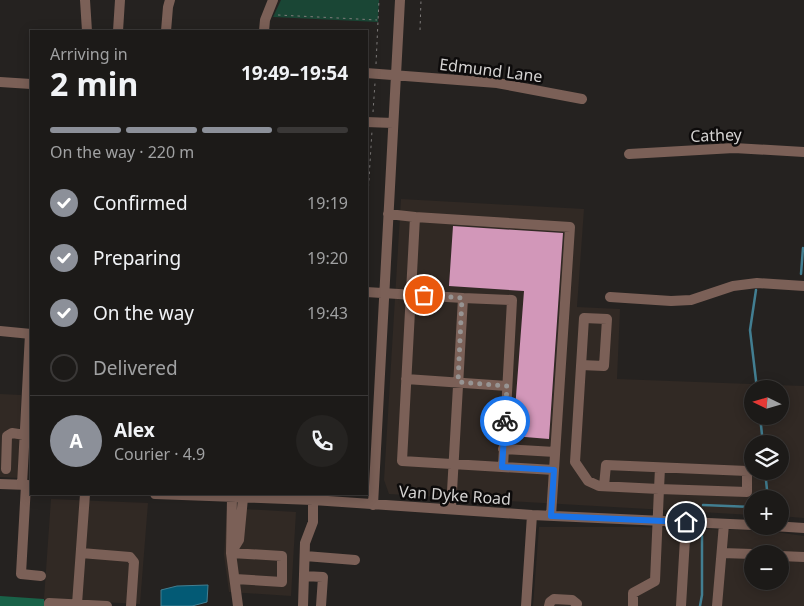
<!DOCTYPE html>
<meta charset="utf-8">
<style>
body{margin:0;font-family:"Noto Sans",sans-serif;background:#252321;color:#f1f3f6;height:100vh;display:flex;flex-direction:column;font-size:19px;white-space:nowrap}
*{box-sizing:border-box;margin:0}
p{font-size:16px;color:#a0a1a2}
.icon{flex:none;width:28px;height:28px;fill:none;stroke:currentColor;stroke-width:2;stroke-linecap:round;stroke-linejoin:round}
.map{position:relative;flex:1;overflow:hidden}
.drawer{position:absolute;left:30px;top:30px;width:338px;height:465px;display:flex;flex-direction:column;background:#1c1a18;border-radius:0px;box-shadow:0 2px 12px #0003,0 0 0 1px #3a3837}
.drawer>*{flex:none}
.needle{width:32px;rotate:275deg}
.buttons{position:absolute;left:744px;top:380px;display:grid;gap:10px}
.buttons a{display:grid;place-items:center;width:45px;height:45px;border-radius:50%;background:#1c1a18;box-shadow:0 2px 12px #0003,0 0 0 1px #3a3837;font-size:25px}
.pin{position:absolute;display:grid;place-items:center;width:42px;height:42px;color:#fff;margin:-21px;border:2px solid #fff;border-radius:50%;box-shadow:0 1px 5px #0007}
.courier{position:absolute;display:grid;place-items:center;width:50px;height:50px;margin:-25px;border:4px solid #1a73e8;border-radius:50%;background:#fff;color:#222;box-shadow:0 1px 6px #0007}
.headline em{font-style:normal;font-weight:700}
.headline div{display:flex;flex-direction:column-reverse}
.headline{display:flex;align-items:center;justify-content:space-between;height:85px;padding:0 20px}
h1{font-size:32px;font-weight:700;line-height:38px}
.bar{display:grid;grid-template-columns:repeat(4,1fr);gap:8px 5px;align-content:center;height:60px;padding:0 20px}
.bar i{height:6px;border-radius:4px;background:#3a3837}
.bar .active{background:#8c9099}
.bar p{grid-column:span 4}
.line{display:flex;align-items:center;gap:12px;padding:0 20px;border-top:1px solid #3a3837}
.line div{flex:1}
.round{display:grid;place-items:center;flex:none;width:52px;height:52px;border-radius:26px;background:#252321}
ol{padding:0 20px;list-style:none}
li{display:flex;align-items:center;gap:15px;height:55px}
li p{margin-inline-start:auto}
li .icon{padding:5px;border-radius:50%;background:#8c9099;color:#fff;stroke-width:4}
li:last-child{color:#a0a1a2}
li i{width:28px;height:28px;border:2px solid #3a3837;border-radius:50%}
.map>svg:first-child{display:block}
.built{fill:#312924;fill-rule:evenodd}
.green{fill:#1a4635}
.forest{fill:#196248}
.water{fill:#035a75;stroke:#427e91}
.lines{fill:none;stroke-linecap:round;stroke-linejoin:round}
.stream{stroke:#427e91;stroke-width:2.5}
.building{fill:#d297b9}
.path{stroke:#7e7b7a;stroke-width:1;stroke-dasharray:2.5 4;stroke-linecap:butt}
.minor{stroke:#7b6057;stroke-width:10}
.done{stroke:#979493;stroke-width:5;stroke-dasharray:0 9}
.route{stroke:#1a73e8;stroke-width:6}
.labels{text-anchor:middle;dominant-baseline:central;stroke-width:5;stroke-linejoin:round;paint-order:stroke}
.street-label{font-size:16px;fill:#d4d2d1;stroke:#0d0b0b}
</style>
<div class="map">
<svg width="804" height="606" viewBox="0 0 804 606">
<rect width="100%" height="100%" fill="#252220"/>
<path class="built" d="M401,199l183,10 -7,98 43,2 -3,70 187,7v132l-24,-2v-17h-28v16l-363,-21 -5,-14zM752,389h28v27h-28zM752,444h28v27h-28z
M0,394l21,1 -3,83 -18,-1z
M51,499l97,4 -8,101 -96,-5z
M227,508l69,4 -5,84 -62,-4 -5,-37z
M539,527h100l130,4 35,5v70h-271zM752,554h28v27h-28z"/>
<path class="green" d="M281,0h98l-1,22 -105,-5z"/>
<path class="forest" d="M0,596l44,3v7h-44z"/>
<path class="water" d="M208,585l-1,17 -15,4h-31v-16l16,-4z"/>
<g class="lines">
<path class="stream" d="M801,274l2,-26
M756,290l-6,40 7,59
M760,416l3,28
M765,471l3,28
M703,505l49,2
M700,606l2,-11v-59"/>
</g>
<path class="building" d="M453,226l110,7 -14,206 -36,-3 11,-145 -75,-5z"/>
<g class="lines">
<path class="path" d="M278,15l99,5
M420,30l1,-30
M376,64l3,-64
M373,112l2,-29
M366,226l6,-95"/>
<path class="minor" d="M85,0l2,31
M118,31l2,-31
M166,31l2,-24 2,-7
M264,31l1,-11 8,-20
M366,73l131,10 85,16
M0,82l31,2
M366,122l27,1
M629,154l105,-6 70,4
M388,214l27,3
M415,217l155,10 -16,243 -152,-9z
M366,292l97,6 -12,211
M610,297l61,4 20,-1 42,-14 24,-3 47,3
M463,298l49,2 -9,167
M0,331l31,3
M581,365l23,1 3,-47 -23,-1 -9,144 13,19 11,5 60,3 -4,92 -22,12v13
M406,379l101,7
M503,449l52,3
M6,469l1,-33 5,-3 13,2
M0,484l28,1
M22,485l8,-151
M26,485l-5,89 20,2
M604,486l2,-21 141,6v21l-88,-3 1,-21
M155,494l158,6 219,15 220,10
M232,498l-1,55 8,-13 4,-42
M373,505l27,-505
M551,516l3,-46
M773,526l31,2
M81,553l49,4 4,5 -3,44
M722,553l30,1
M305,556l50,4
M780,556l24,1
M304,576l19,1 -2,29
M235,579l47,3v-26l-51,-3 7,53
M77,604l8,-110
M49,606v-3l58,3
M303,606l2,-63 8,-21v-22
M526,606l6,-91
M549,606l1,-4 4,-3 18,1 5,4 -1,2
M681,606l5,-84
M717,606l7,-82"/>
</g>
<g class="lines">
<path class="done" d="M424,295l38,3 -4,84 49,4 -2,35"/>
<path class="route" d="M505,421l-3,46 52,3 -3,46 135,6"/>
</g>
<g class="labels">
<g class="street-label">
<text transform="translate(491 70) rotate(7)">Edmund Lane</text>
<text transform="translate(716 135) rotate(-2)">Cathey</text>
<text transform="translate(455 495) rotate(4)">Van Dyke Road</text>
</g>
</g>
</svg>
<div class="buttons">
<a><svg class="needle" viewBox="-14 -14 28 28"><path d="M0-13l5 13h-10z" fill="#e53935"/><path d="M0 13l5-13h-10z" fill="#a0a1a2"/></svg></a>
<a><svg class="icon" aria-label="layers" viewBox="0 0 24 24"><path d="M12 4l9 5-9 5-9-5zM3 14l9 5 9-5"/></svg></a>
<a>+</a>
<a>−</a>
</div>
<div class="pin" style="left:424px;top:295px;background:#ea580c"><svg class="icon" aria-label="bag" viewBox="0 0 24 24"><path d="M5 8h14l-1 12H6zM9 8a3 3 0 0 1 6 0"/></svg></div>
<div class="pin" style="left:686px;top:522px;background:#1f2937"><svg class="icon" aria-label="home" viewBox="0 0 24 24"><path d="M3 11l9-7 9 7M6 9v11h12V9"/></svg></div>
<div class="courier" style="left:505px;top:421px"><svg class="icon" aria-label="bike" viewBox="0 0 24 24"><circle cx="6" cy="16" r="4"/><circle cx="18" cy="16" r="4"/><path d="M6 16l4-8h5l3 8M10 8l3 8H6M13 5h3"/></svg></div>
<section class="drawer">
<div class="headline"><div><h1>2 min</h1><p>Arriving in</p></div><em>19:49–19:54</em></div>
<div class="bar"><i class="active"></i><i class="active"></i><i class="active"></i><i></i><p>On the way · 220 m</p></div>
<ol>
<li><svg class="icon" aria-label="check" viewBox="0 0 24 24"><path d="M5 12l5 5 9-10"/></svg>Confirmed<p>19:19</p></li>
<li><svg class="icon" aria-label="check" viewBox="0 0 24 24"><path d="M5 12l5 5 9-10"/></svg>Preparing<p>19:20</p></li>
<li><svg class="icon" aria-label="check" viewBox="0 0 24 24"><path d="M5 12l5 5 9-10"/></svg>On the way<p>19:43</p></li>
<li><i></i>Delivered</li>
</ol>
<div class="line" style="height:90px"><b class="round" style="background:#8c9099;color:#fff">A</b><div><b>Alex</b><p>Courier · 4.9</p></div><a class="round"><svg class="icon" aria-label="phone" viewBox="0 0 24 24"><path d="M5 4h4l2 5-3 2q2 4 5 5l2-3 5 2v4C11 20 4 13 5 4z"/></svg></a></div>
</section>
</div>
